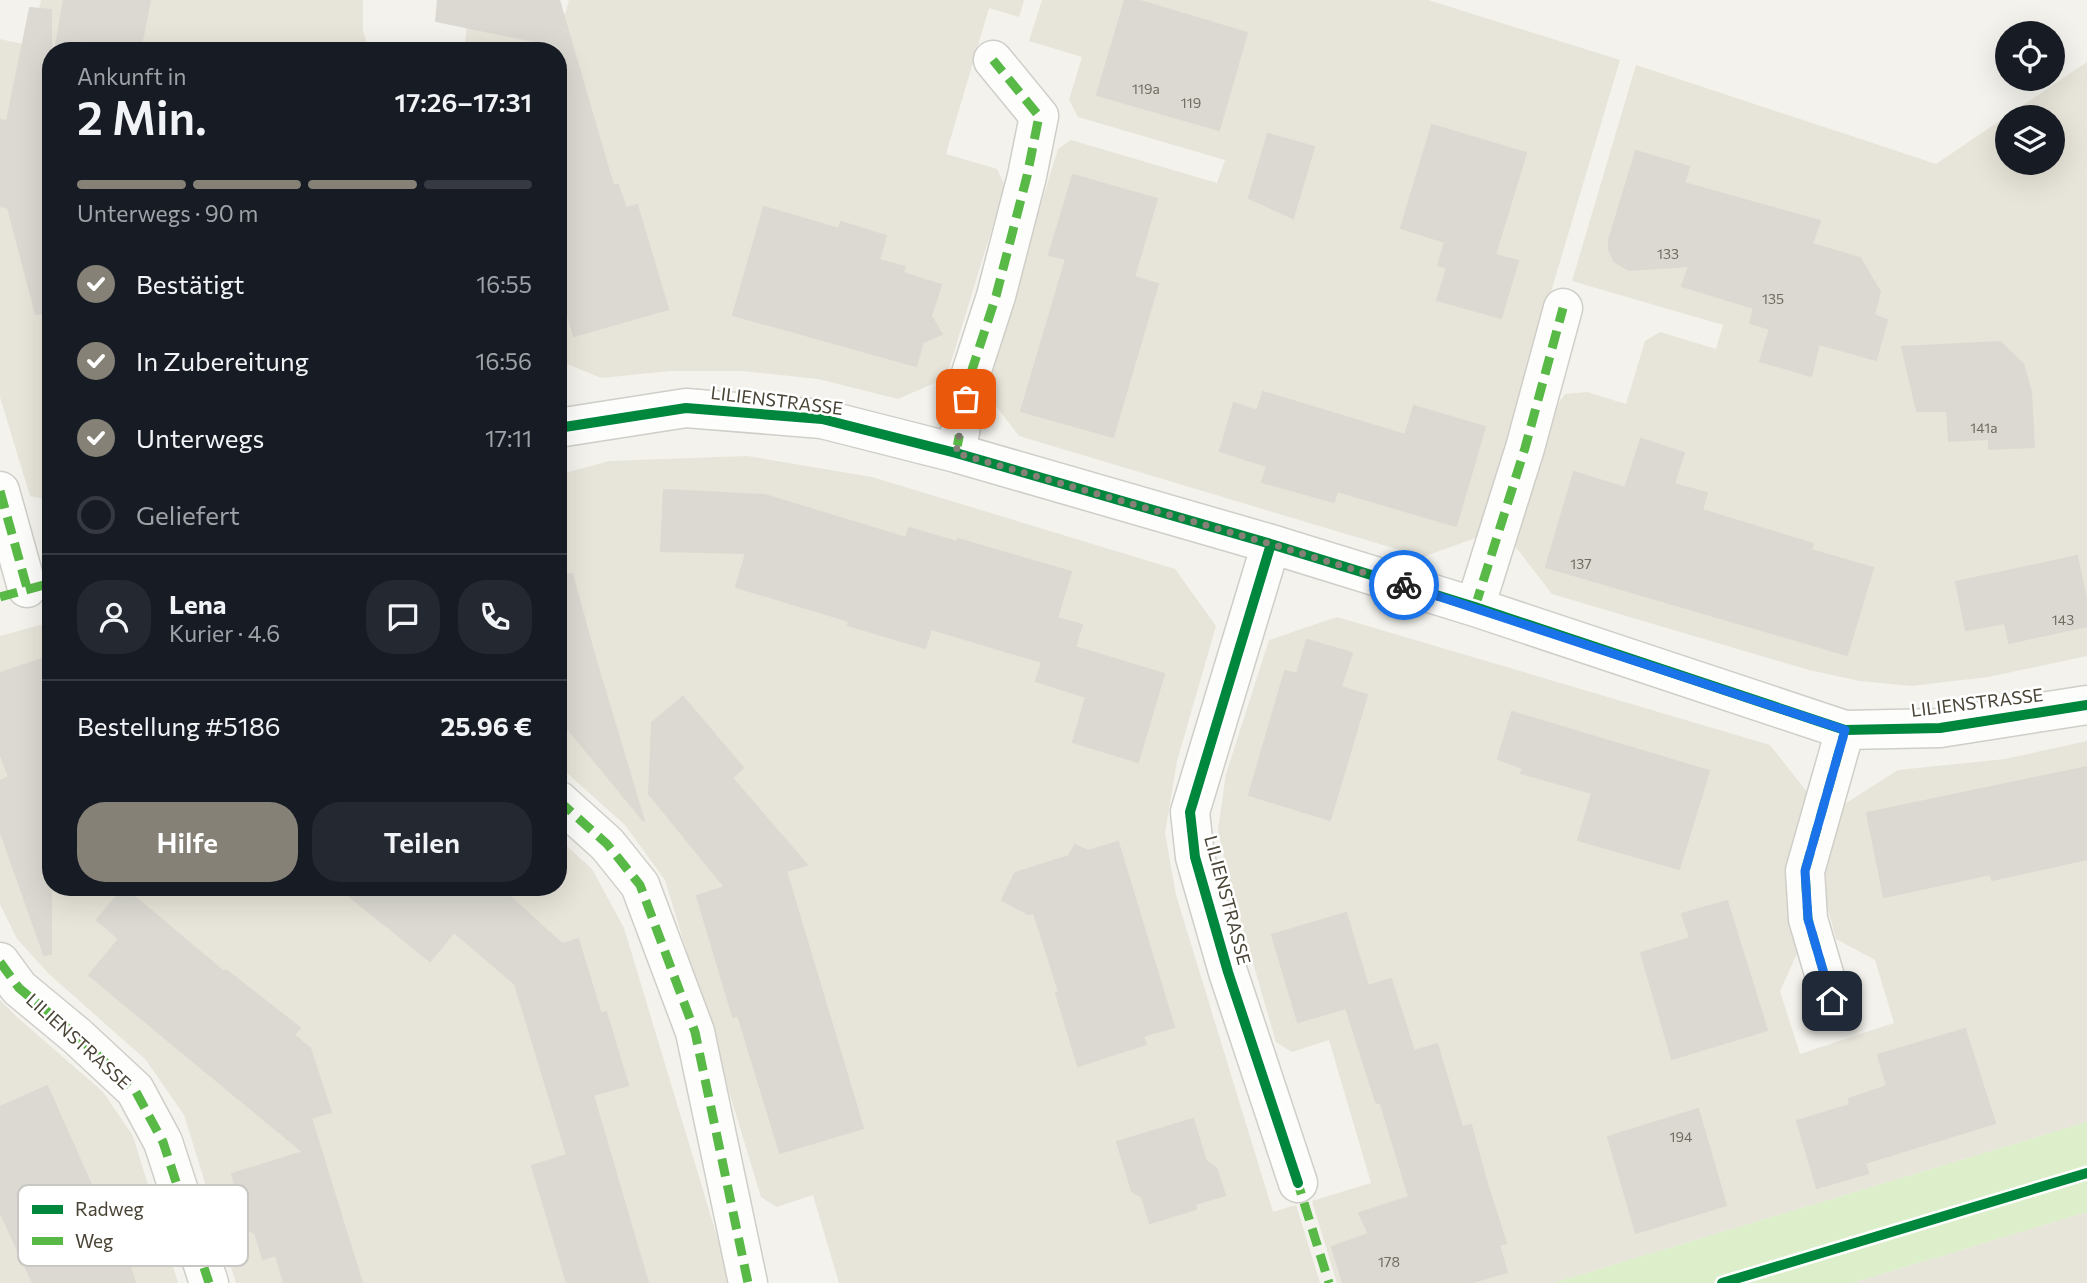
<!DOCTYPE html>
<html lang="de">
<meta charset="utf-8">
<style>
body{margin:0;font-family:Commissioner,sans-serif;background:#242831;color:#f1f3f6;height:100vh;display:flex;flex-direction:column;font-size:26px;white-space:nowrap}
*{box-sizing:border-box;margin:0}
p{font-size:23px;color:#9ea1a6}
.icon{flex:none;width:38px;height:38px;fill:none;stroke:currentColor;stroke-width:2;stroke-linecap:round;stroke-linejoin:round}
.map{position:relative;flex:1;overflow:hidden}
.side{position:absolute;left:42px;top:42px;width:525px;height:854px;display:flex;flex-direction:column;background:#171b24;border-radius:28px;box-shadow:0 7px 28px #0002}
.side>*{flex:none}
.controls{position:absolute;left:1995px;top:21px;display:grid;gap:14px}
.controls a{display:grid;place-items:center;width:70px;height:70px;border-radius:50%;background:#171b24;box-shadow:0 7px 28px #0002;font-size:35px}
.pin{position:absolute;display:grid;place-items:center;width:60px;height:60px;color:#fff;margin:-30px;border-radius:14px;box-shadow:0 4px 10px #0006}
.courier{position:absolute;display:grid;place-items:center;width:70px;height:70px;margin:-35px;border:5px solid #1a73e8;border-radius:50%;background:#fff;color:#222;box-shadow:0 2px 9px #0007}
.headline em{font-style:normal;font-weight:600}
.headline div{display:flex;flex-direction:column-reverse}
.headline{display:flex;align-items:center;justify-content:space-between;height:119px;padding:0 35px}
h1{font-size:46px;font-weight:600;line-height:52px}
.bar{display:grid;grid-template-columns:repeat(4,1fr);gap:10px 7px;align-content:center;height:84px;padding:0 35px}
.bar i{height:9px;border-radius:5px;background:#363941}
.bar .current{background:#858176}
.bar p{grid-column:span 4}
.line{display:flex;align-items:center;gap:18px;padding:0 35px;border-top:2px solid #363941}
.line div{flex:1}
.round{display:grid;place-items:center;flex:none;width:74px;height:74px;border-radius:28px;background:#242831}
ol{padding:0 35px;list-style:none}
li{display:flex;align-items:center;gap:21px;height:77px}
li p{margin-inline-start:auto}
li .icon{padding:7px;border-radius:50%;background:#858176;color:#fff;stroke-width:4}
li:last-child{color:#9ea1a6}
li i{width:38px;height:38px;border:4px solid #363941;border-radius:50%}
.button{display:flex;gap:14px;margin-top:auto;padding:14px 35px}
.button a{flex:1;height:80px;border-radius:28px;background:#858176;color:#fff;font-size:28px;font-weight:600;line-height:80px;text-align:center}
.button a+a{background:#242831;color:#f1f3f6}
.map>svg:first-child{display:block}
.residential{fill:#e7e4d9;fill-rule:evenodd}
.green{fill:#ddefca}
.building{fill:#dbd9d2;stroke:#dbd9d2;stroke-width:2}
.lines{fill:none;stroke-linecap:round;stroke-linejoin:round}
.minor-casing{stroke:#cfcec8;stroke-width:41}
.minor{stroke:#fdfdfc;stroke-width:38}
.quiet{stroke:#58b947;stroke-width:9;stroke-dasharray:18 9;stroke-linecap:butt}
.cycleway-casing{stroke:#fff;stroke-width:15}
.cycleway{stroke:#00873e;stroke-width:10}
.done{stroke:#858176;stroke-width:7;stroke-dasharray:0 12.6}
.route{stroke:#1a73e8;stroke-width:9}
.labels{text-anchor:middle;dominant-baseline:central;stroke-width:5;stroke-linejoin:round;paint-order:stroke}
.number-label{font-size:14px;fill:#706b5f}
.street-label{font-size:18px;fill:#4a4436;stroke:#fff}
.key{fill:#fff;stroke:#c9c7c3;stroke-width:2}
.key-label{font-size:19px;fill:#4a4436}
</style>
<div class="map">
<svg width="2087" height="1283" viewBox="0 0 2087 1283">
<rect width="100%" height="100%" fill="#f3f2ec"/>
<path class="residential" d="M41,0h322v31l6,20h-318v453l-7,-5 -14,-3 -30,-99v-358l31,7z
M498,0l67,14 4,-14h455l-5,17 -30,-9 -43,146 51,15 8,17 -59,192 -48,21 -80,-20 -76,-8h-71l-70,7 -43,-18v-309h-94l5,-43z
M1042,0h386l192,60 -142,477 -55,20 -404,-121 -35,-46 74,-241 13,-9 146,43 8,-23 -147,-43 -9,-17 13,-43 -53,-16z
M2087,62v594l-99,21 -77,9 -51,-5 -51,-11 -257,-76 -37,-48 40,-138 10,-14 22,-2 39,12 19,-63 15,-9 56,17 7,-24 -151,-44 64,-216 300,99zM2007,117h46v46h-46z
M747,456l125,21 303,92 41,57 -39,135 -12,72 11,62 97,317 23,-7 24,78h-481l-26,-88 -36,12 -16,-10 -96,-317 -40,-55 -67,-60v-290l51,-14z
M1337,617l433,128 37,47 -22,90 14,67 -19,42 20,63 94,-31 -19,-63 -39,-21 -15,-56 22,-78 55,-35 107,-11 82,-18v381l-534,161h-216l-25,-82 59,-18 -42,-143 -37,12 -16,-10 -48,-165 -10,-47 8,-56 43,-134z
M51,622v265h507v-49l34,31 32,59 107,355h-495l-52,-168 -38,-55 -97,-86 -32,-35 -17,-35v-268z
M0,1000l17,17 86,75 30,44 45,147h-178z
M2087,1212v71h-235z"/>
<path class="green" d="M2087,1122v90l-235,71h-299z"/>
<path class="building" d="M64,0h86l-10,51h-85z
M438,0h121l54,185h5l8,23 11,-3 31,104 -94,27 -16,-53v-237l-122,-25z
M1125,0h12l110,33 -28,97 -122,-35z
M30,8l21,2v302l-15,2 -28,-106 -8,-2v-86l7,1z
M1432,125l94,28 -31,102 23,6 -17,57 -64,-18 10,-32 -9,-3 7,-23 -44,-14z
M1268,134l46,13 -21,71 -44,-20z
M1636,151l53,16 -5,16 136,38 -8,23 48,14 20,34 -6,23 13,5 -11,40 -57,-16 -8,32 -51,-15 10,-32 -20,-6 4,-15 -72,-22 7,-20 -60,4 -15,-9 -5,-12v-9z
M1073,175l84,24 -23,78 24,7 -45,153 -92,-26 45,-152 -17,-4z
M764,207l75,22 2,-7 45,14 -7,24 26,7 -2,6 38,12 -10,31 11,18 -19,8 -7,24 -183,-51z
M2000,342l23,22 8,28 3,55 -45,2v-10l-40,2 -2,-30h-30l-15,-64z
M1263,392l142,43 9,-29 71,21 -29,99 -119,-35 -3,11 -72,-20 5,-16 -47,-15 14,-48 23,8z
M1641,439l43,14 -10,31 33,9 -5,17 111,34 -2,6 62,18 -26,87 -301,-88 28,-95 51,16z
M664,490l101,5 141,43 3,-10 48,14 1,-3 113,33 -14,46 25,7 -7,22 89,27 -26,88 -65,-20 13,-45 -50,-16 6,-19 -111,-33 -6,19 -77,-23 1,-4 -113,-34 10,-34 -85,-2z
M2077,556l10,47v23l-78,17 -4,-20 -39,7 -10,-48z
M572,574l24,87 48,160 -86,-104v-141z
M1307,640l45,13 -11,34 26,8 -37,125 -81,-25 36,-124 12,3z
M51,656v298l-7,1 -44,-125v-49l9,-4 -9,-24v-80z
M683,697l60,71 -11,10 75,87 -21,6 77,257 -83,25 -42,-138 -5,2 -36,-121 28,-9 -76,-93 3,-71z
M1512,712l197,59 -30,98 -101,-29 14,-47 -71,-20 2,-5 -25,-9z
M2087,767v92l-95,21 -1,-6 -107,23 -17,-84z
M1118,842l56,185 -31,9 3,8 -68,22 -22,-73 3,-1 -25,-79 -6,1 -26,-14 13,-27 54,-17 6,-11 13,6z
M338,887h161l63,57 16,-5 23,75 5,-2 22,73 -35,10 55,188h-81l-35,-117 35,-11 -52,-171 -61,-52 -24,29z
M124,888l100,84 2,-2 74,58 -6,7 16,13 21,64 -20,6 51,165h-78l-8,-28 -13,4 -8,-26 -6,-3 -17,-56 71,-22 -214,-177 30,-36 -22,-19z
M1727,901l40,129 -95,29 -31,-106 49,-15 -8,-24z
M1346,913l22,73 23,-7 23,72 23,-7 25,83 9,-2 14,52 21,66 -7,2 8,27 -38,11h-126l-11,-36 37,-13 -10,-21 50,-16 -28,-93 -5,-2 -30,-94 -48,14 -26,-87z
M1965,1029l30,94 -130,40 3,10 -51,15 -20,-67 53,-16 -1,-6 38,-13 -9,-31z
M47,1086l50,112 12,-3 26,88h-102l-33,-71v-105z
M1698,1109l28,96 -90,28 -28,-96z
M1193,1119l13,42 10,7 9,27 -30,9 1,5 -46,14 -8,-26 -10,-6 -15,-49z"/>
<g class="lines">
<defs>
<path id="minor" d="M558,428l128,-20 136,11 134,34 315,91 204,63 370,123 95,-2 147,-23
M956,453l15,-80 25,-77 31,-120 12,-60 -46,-56
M0,491l27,97
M1271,544l-81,268 5,45 33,115 70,211
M1475,607l50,-159 38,-140
M558,800l49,44 33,41 55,147 53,251
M0,962l19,26 58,48 58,54 28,52 46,141
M1832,1001l-24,-82 -3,-48 40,-141"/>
</defs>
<use href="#minor" class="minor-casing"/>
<use href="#minor" class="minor"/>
<path class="quiet" d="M956,453l15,-80 25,-77 31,-120 12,-60 -46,-56
M0,491l27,97
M0,597l51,-14
M1475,607l50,-159 38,-140
M558,800l49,44 33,41 55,147 53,251
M0,962l19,26 58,48 58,54 28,52 46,141
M1832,1001l-24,-82 -3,-48 40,-141
M1296,1177l33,106"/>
<defs>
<path id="cycleway" d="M558,428l128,-20 136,11 134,34 315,91 204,63 370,123 95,-2 147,-23
M1271,544l-81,268 5,45 33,115 70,211
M1722,1283l365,-110"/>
</defs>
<use href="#cycleway" class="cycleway-casing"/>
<use href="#cycleway" class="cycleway"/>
</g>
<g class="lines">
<path class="done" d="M966,399l-10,54 315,91 133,41"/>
<path class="route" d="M1404,585l441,145 -40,141 3,48 24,82"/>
</g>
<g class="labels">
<g class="number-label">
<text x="1146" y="88">119a</text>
<text x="1191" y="102">119</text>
<text x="1668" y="253">133</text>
<text x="1773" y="298">135</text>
<text x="1984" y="427">141a</text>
<text x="1581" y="563">137</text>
<text x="2063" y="619">143</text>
<text x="1681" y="1136">194</text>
<text x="1389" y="1261">178</text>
</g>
<g class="street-label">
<text transform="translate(777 400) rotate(7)">LILIENSTRASSE</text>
<text transform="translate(1977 702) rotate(-7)">LILIENSTRASSE</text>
<text transform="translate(1228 900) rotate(75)">LILIENSTRASSE</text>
<text transform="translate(79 1041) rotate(42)">LILIENSTRASSE</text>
</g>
</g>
<rect x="18" y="1185" width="230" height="81" rx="10" class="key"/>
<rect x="32" y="1205" width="31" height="9" fill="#00873e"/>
<rect x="32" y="1237" width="31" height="8" fill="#58b947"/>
<g class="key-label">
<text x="75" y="1216">Radweg</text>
<text x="75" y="1248">Weg</text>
</g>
</svg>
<div class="controls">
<a><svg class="icon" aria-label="locate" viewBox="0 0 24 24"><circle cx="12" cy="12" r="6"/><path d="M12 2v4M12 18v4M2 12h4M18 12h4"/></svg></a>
<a><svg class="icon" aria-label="layers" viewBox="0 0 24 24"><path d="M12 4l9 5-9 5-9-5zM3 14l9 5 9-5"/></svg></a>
</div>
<div class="pin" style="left:966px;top:399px;background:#ea580c"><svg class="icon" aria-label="bag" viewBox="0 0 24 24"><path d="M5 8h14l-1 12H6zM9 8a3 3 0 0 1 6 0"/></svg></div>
<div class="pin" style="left:1832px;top:1001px;background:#1f2937"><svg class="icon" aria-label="home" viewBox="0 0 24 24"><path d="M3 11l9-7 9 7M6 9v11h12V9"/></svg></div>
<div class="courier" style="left:1404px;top:585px"><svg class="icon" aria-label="bike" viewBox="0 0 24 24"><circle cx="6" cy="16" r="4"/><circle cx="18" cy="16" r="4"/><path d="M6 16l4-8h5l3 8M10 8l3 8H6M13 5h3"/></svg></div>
<section class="side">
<div class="headline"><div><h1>2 Min.</h1><p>Ankunft in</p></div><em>17:26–17:31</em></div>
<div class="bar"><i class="current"></i><i class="current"></i><i class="current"></i><i></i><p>Unterwegs · 90 m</p></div>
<ol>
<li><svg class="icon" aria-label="check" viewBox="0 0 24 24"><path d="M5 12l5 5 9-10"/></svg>Bestätigt<p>16:55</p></li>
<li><svg class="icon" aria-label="check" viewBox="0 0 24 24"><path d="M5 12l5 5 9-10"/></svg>In Zubereitung<p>16:56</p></li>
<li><svg class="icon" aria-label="check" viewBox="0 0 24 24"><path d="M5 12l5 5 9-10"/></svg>Unterwegs<p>17:11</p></li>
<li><i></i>Geliefert</li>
</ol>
<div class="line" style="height:126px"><a class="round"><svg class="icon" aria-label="person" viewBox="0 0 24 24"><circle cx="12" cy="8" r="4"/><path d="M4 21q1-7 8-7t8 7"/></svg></a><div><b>Lena</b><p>Kurier · 4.6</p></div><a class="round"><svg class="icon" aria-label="chat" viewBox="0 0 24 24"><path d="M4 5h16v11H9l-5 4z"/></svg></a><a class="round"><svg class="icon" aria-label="phone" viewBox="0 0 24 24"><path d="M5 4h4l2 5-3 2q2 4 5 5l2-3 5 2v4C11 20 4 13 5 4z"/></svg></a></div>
<div class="line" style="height:91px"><div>Bestellung #5186</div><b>25.96 €</b></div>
<div class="button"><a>Hilfe</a><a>Teilen</a></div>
</section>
</div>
